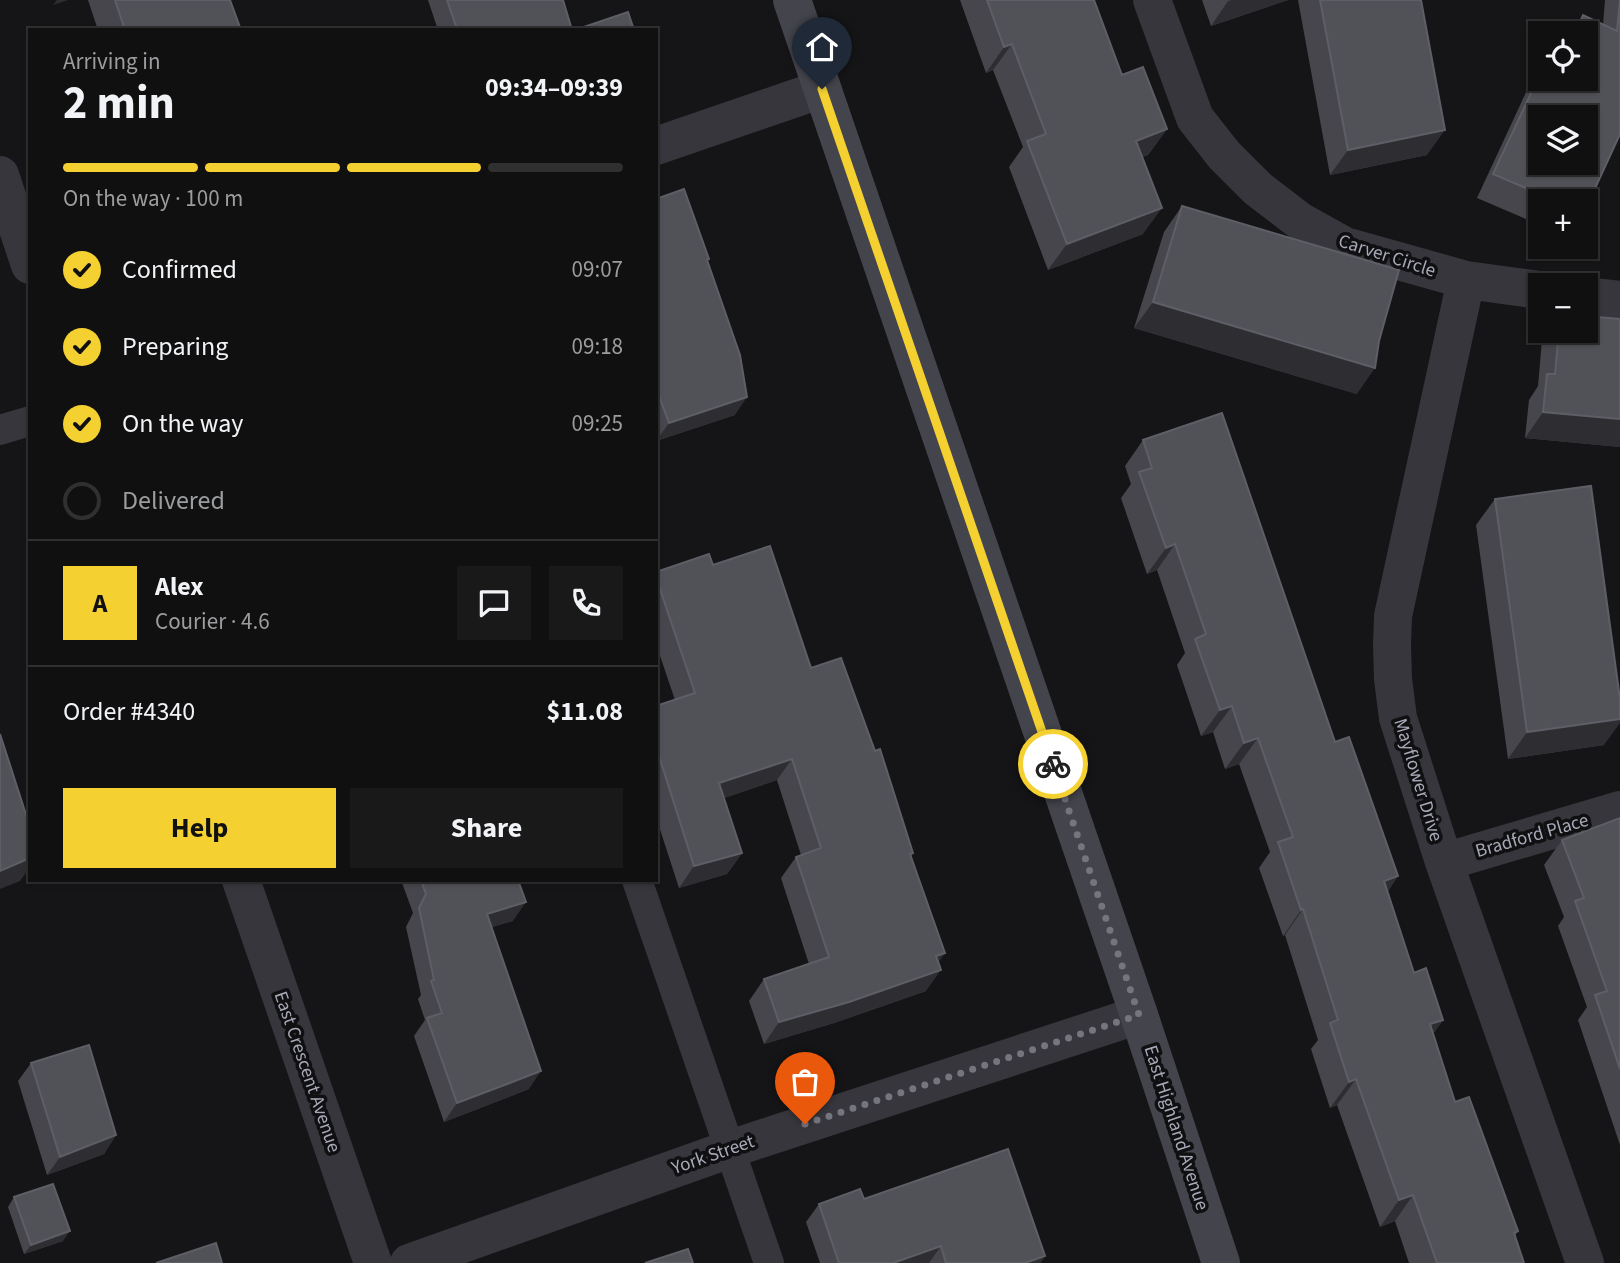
<!DOCTYPE html>
<meta charset="utf-8">
<style>
body{margin:0;font-family:"Source Sans 3",sans-serif;background:#19191a;color:#f1f3f6;height:100vh;display:flex;flex-direction:column;font-size:26px;white-space:nowrap}
*{box-sizing:border-box;margin:0}
p{font-size:23px;color:#9c9d9f}
.icon{flex:none;width:38px;height:38px;fill:none;stroke:currentColor;stroke-width:2;stroke-linecap:round;stroke-linejoin:round}
.map{position:relative;flex:1;overflow:hidden}
.details{position:absolute;left:28px;top:28px;width:630px;height:854px;display:flex;flex-direction:column;background:#101011;border-radius:0px;box-shadow:0 2px 5px #0004,0 0 0 2px #303031}
.details>*{flex:none}
.fabs{position:absolute;left:1528px;top:21px;display:grid;gap:14px}
.fabs a{display:grid;place-items:center;width:70px;height:70px;border-radius:0px;background:#101011;box-shadow:0 2px 5px #0004,0 0 0 2px #303031;font-size:35px}
.pin{position:absolute;display:grid;place-items:center;width:60px;height:60px;color:#fff;margin:-72px -30px;border-radius:50% 50% 50% 0;rotate:-45deg;box-shadow:0 0 7px #0007}
.pin .icon{rotate:45deg}
.courier{position:absolute;display:grid;place-items:center;width:70px;height:70px;margin:-35px;border:5px solid #f4d030;border-radius:50%;background:#fff;color:#222;box-shadow:0 2px 9px #0007}
.headline em{font-style:normal;font-weight:700}
.headline div{display:flex;flex-direction:column-reverse}
.headline{display:flex;align-items:center;justify-content:space-between;height:119px;padding:0 35px}
h1{font-size:46px;font-weight:700;line-height:52px}
.bar{display:grid;grid-template-columns:repeat(4,1fr);gap:10px 7px;align-content:center;height:84px;padding:0 35px}
.bar i{height:9px;border-radius:5px;background:#303031}
.bar .current{background:#f4d030}
.bar p{grid-column:span 4}
.line{display:flex;align-items:center;gap:18px;padding:0 35px;border-top:2px solid #303031}
.line div{flex:1}
.round{display:grid;place-items:center;flex:none;width:74px;height:74px;border-radius:0px;background:#19191a}
ol{padding:0 35px;list-style:none}
li{display:flex;align-items:center;gap:21px;height:77px}
li p{margin-inline-start:auto}
li .icon{padding:7px;border-radius:50%;background:#f4d030;color:#111;stroke-width:4}
li:last-child{color:#9c9d9f}
li i{width:38px;height:38px;border:4px solid #303031;border-radius:50%}
.primary-button{display:flex;gap:14px;margin-top:auto;padding:14px 35px}
.primary-button a{flex:1;height:80px;border-radius:0px;background:#f4d030;color:#111;font-size:28px;font-weight:700;line-height:80px;text-align:center}
.primary-button a+a{background:#19191a;color:#f1f3f6}
.map>svg:first-child{display:block}
.lines{fill:none;stroke-linecap:round;stroke-linejoin:round}
.lane{stroke:#36363c;stroke-width:30}
.street{stroke:#36363c;stroke-width:38}
.secondary{stroke:#44454c;stroke-width:38}
.wall{fill:#46464c}
.shaded-wall{fill:#2e2e32}
.building{fill:#515158;stroke:#5e5f66;stroke-width:2;fill-rule:evenodd}
.done{stroke:#74757f;stroke-width:7;stroke-dasharray:0 12.6}
.route{stroke:#f4d030;stroke-width:9}
.labels{text-anchor:middle;dominant-baseline:central;stroke-width:7;stroke-linejoin:round;paint-order:stroke}
.street-label{font-size:19px;fill:#a7a9b7;stroke:#101012}
</style>
<div class="map">
<svg width="1620" height="1263" viewBox="0 0 1620 1263">
<rect width="100%" height="100%" fill="#151517"/>
<g class="lines">
<path class="lane" d="M0,430l30,-9
M637,880l132,383"/>
<path class="street" d="M1152,0l43,118 29,37 34,34 42,32 45,25 121,34 74,10
M656,146l166,-57
M0,175l30,90
M1466,280l-73,336 -1,28 1,35 5,39 46,144 141,401
M1586,296l34,4
M1444,862l176,-52
M241,880l132,383
M409,1263l321,-114 409,-134"/>
<path class="secondary" d="M792,0l347,1015 82,248"/>
</g>
<path class="wall" d="M88,0h142l11,30h-143z
M428,0h135l9,30h-134z
M960,0h134l28,75 45,54 -19,26 -6,2 1,77 -95,36 -39,-103 14,-20 -30,-77 -7,3z
M1202,0h86l-77,26z
M1298,0h123l6,155 -97,20z
M1605,0h15v134l-34,67h-46v24l-63,-27 63,-136v17l46,-46h-30l9,-12 11,5 7,-11 20,10z
M656,199l52,62 27,154 -79,26z
M1182,206l175,188 -223,-66 30,-96z
M1620,319v128l-95,-9 4,-38 9,-14 4,-46 6,-9h38z
M1143,440l192,302 63,134 -10,15 26,82 29,47 -10,14 22,68 63,129 -3,5 9,27h-115l-14,-42 -15,6 -43,-122 -7,3 -19,-59 7,-9 -33,-105 -2,1 -24,-68 11,-16 -31,-88 -14,5 -12,-37 -12,4 -24,-71 8,-12 -28,-83 -10,4 -26,-76 10,-14 -6,-18z
M1495,499l109,246 -96,14 -32,-234z
M713,565l98,103 102,185 -2,4 27,106 -12,28 -92,32 -70,21 -15,-43 15,-22 45,-15 -28,-86 15,-21 5,-2 -24,-75 -53,18 18,55 -15,21 -48,14 -23,-71v-111l19,-6 -19,-56v-72z
M1620,818v327l-42,-125 9,-13 -29,-81 6,-9 -20,-52 18,-25z
M401,880h117l-5,41 -21,6 37,162 -85,33 -30,-86 11,-16 -7,-21 3,-4 -15,-68 7,-14z
M31,1063l85,72 -12,19 -57,21 -29,-94z
M14,1197l49,44 -39,13 -16,-47z
M864,1199l181,57 -5,7h-220l-14,-41 13,-18z"/>
<path class="shaded-wall" d="M57,0h11l-15,5z
M1232,0h56l-77,26 17,-25z
M1012,44l-19,26 -7,3 18,-26z
M1167,129l-19,26 -31,12 19,-26z
M1445,130l-18,25 -97,20 18,-25z
M1162,208l-19,26 -95,36 19,-26z
M1153,302l222,66 -18,26 -223,-66z
M747,397l-12,18 -79,26 13,-18z
M1543,412l77,7v28l-95,-9z
M1175,544l-18,26 -10,4 19,-26z
M1232,706l-19,26 -12,4 19,-26z
M1620,719v4l-16,22 -96,14 19,-27z
M1258,738l-19,26 -14,5 19,-26z
M792,759l-15,21 -73,25 15,-22z
M742,853l-15,21 -48,14 15,-22z
M30,858v9l-10,14 -20,8v-18z
M1398,876l-18,26 4,-21z
M526,902l-13,19 -39,11 13,-18z
M1303,909l-18,26 -2,1 18,-26z
M945,953l-14,20 10,-3 -15,21 -92,32 -70,21 15,-22z
M1443,1020l-19,26 6,-22z
M541,1071l-12,18 -85,33 13,-19z
M1356,1079l-19,26 -7,3 19,-26z
M116,1135l-12,19 -57,21 13,-18z
M1413,1195l-18,26 -15,6 19,-27z
M70,1231l-7,10 -39,13 7,-9z
M941,1246l-12,17h-36z
M1045,1256l-5,7h-15z"/>
<path class="building" d="M115,0h115l11,30h-116z
M447,0h116l9,30h-111l-1,-2 -3,1z
M987,0h107l28,75 21,-8 24,62 -31,12 26,67 -95,36 -40,-103 19,-7 -34,-90 -8,3z
M1320,0h101l24,130 -97,20z
M1620,0v134l-34,74v-7h-30l-63,-27 47,-100v5h46v-46h-27l6,-12 13,6 5,-12 34,16zM1540,117h46v46h-46z
M628,12l6,18h-59z
M684,189l25,70 -2,1 33,95 7,42 -78,26 -13,-35v-189z
M1182,206l217,64 -20,71 -4,27 -222,-66z
M1586,316l34,3v100l-77,-7 4,-38h8l4,-43h27z
M1222,413l113,329 14,-5 49,139 -14,5 30,92 12,-5 17,52 -13,4 25,78 14,-5 49,134 -4,2 10,30h-87l-24,-68 -14,5 -43,-121 -7,3 -19,-59 8,-3 -35,-111 -2,1 -23,-68 15,-5 -35,-99 -14,5 -12,-37 -12,4 -25,-71 11,-5 -31,-90 -9,4 -27,-76 13,-4 -9,-28z
M1591,486l29,213v20l-93,13 -32,-233z
M770,546l41,122 30,-10 34,93 5,-2 33,104 -3,1 35,99 -9,3 5,14 -92,32 -70,20 -15,-43 65,-22 -33,-100 25,-9 -29,-89 -73,24 23,70 -48,13 -35,-110 -3,1v-51l39,-13 -39,-116v-5l53,-18 4,11z
M0,734l30,93v31l-30,13z
M1620,818v251l-25,-74 12,-4 -32,-90 9,-3 -22,-58z
M421,880h97l8,22 -39,12 54,157 -84,32 -30,-85 15,-5 -11,-32 3,-1 -15,-72 7,-14z
M89,1045l27,90 -56,22 -29,-94z
M1008,1149l37,107 -20,7h-79l-5,-17 -48,17h-54l-20,-59 41,-15 4,10z
M53,1184l17,47 -39,14 -17,-48z
M216,1243l6,20h-66z
M688,1249l5,14h-48z"/>
<g class="lines">
<path class="done" d="M805,1124l334,-109 -86,-251"/>
<path class="route" d="M822,89l231,675"/>
</g>
<g class="labels">
<g class="street-label">
<text transform="translate(1387 256) rotate(18)">Carver Circle</text>
<text transform="translate(1418 780) rotate(73)">Mayflower Drive</text>
<text transform="translate(1532 836) rotate(-16)">Bradford Place</text>
<text transform="translate(307 1072) rotate(71)">East Crescent Avenue</text>
<text transform="translate(1176 1128) rotate(72)">East Highland Avenue</text>
<text transform="translate(713 1155) rotate(-19)">York Street</text>
</g>
</g>
</svg>
<div class="fabs">
<a><svg class="icon" aria-label="locate" viewBox="0 0 24 24"><circle cx="12" cy="12" r="6"/><path d="M12 2v4M12 18v4M2 12h4M18 12h4"/></svg></a>
<a><svg class="icon" aria-label="layers" viewBox="0 0 24 24"><path d="M12 4l9 5-9 5-9-5zM3 14l9 5 9-5"/></svg></a>
<a>+</a>
<a>−</a>
</div>
<div class="pin" style="left:805px;top:1124px;background:#ea580c"><svg class="icon" aria-label="bag" viewBox="0 0 24 24"><path d="M5 8h14l-1 12H6zM9 8a3 3 0 0 1 6 0"/></svg></div>
<div class="pin" style="left:822px;top:89px;background:#1f2937"><svg class="icon" aria-label="home" viewBox="0 0 24 24"><path d="M3 11l9-7 9 7M6 9v11h12V9"/></svg></div>
<div class="courier" style="left:1053px;top:764px"><svg class="icon" aria-label="bike" viewBox="0 0 24 24"><circle cx="6" cy="16" r="4"/><circle cx="18" cy="16" r="4"/><path d="M6 16l4-8h5l3 8M10 8l3 8H6M13 5h3"/></svg></div>
<section class="details">
<div class="headline"><div><h1>2 min</h1><p>Arriving in</p></div><em>09:34–09:39</em></div>
<div class="bar"><i class="current"></i><i class="current"></i><i class="current"></i><i></i><p>On the way · 100 m</p></div>
<ol>
<li><svg class="icon" aria-label="check" viewBox="0 0 24 24"><path d="M5 12l5 5 9-10"/></svg>Confirmed<p>09:07</p></li>
<li><svg class="icon" aria-label="check" viewBox="0 0 24 24"><path d="M5 12l5 5 9-10"/></svg>Preparing<p>09:18</p></li>
<li><svg class="icon" aria-label="check" viewBox="0 0 24 24"><path d="M5 12l5 5 9-10"/></svg>On the way<p>09:25</p></li>
<li><i></i>Delivered</li>
</ol>
<div class="line" style="height:126px"><b class="round" style="background:#f4d030;color:#111">A</b><div><b>Alex</b><p>Courier · 4.6</p></div><a class="round"><svg class="icon" aria-label="chat" viewBox="0 0 24 24"><path d="M4 5h16v11H9l-5 4z"/></svg></a><a class="round"><svg class="icon" aria-label="phone" viewBox="0 0 24 24"><path d="M5 4h4l2 5-3 2q2 4 5 5l2-3 5 2v4C11 20 4 13 5 4z"/></svg></a></div>
<div class="line" style="height:91px"><div>Order #4340</div><b>$11.08</b></div>
<div class="primary-button"><a>Help</a><a>Share</a></div>
</section>
</div>
